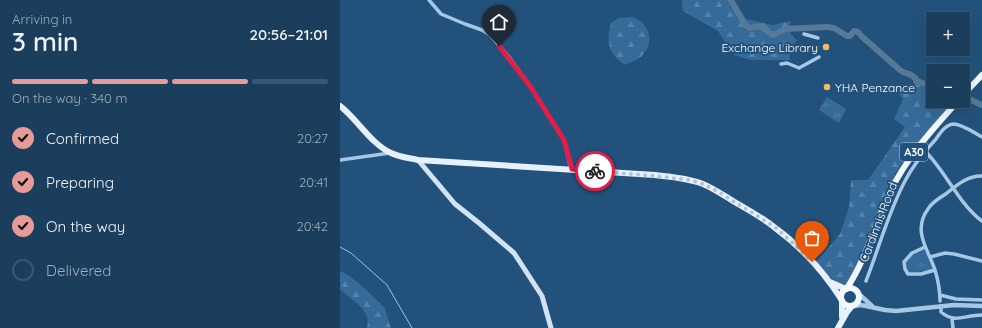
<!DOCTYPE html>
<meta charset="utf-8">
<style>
body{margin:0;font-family:Quicksand,sans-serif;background:#274965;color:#f1f3f6;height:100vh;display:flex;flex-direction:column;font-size:15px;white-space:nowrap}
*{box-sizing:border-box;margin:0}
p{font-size:13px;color:#9faebb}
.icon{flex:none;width:22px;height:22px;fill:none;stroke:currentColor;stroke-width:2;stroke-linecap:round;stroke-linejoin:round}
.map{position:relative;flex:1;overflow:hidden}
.side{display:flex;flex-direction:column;background:#1a3e5c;width:340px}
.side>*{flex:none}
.buttons{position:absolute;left:586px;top:12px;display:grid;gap:8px}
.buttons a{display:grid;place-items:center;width:44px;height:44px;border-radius:0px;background:#1a3e5c;box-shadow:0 4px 16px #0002,0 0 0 1px #385772;font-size:20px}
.pin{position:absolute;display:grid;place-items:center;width:34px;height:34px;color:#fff;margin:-41px -17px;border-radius:50% 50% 50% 0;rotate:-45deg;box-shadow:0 0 4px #0007}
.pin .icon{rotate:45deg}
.courier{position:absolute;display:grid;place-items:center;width:40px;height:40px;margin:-20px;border:3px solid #e11d48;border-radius:50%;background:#fff;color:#222;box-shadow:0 1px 5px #0007}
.headline em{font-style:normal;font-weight:600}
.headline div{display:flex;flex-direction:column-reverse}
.headline{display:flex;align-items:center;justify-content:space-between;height:68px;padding:0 12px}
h1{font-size:26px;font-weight:600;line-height:30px}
.bar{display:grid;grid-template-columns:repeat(4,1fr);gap:6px 4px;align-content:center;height:48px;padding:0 12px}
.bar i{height:5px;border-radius:3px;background:#385772}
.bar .active{background:#e69b98}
.bar p{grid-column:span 4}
ol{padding:0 12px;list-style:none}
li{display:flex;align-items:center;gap:12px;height:44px}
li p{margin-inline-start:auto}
li .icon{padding:4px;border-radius:50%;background:#e69b98;color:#111;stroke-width:4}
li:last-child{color:#9faebb}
li i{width:22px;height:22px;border:2px solid #385772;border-radius:50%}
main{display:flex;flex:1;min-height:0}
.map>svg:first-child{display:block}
.forest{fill:url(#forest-firs)}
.park{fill:url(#park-tufts)}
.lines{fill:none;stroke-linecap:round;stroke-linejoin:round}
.stream{stroke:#99c4e6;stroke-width:1}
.river{stroke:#567997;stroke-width:6}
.minor{stroke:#a6c8e5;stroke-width:3.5}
.tertiary{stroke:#a6c8e5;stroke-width:4.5}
.secondary{stroke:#cfe3f5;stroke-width:5}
.primary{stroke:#e6f1fd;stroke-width:6}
.trunk{stroke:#f2f8fe;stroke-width:6}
.done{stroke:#b2c2d1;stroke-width:4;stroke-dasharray:0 7.2}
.route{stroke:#e11d48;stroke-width:5}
.poi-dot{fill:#f1bc68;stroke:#22527b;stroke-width:1.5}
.labels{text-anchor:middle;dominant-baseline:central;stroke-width:4;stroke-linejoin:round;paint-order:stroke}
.shield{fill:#22527b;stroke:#bdcbd7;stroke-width:1}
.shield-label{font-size:11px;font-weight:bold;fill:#fff}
.poi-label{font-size:12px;fill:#fff;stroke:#22527b;text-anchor:end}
.street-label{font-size:12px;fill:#fff;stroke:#22527b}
</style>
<main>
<section class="side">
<div class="headline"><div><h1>3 min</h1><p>Arriving in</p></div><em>20:56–21:01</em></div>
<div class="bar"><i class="active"></i><i class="active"></i><i class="active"></i><i></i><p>On the way · 340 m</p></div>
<ol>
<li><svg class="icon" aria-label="check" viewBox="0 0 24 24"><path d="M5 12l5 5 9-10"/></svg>Confirmed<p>20:27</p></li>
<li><svg class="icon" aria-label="check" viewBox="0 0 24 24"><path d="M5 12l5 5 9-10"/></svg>Preparing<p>20:41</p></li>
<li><svg class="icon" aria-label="check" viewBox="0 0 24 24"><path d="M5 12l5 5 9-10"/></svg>On the way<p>20:42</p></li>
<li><i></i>Delivered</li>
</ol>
</section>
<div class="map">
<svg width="642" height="328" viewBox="0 0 642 328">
<defs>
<pattern id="forest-firs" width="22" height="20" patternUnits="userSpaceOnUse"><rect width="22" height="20" fill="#366b99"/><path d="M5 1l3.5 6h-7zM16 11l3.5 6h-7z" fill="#5481a8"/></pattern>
<pattern id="park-tufts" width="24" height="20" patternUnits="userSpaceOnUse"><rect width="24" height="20" fill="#366b99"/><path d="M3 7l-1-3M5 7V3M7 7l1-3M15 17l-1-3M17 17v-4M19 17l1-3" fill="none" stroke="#5481a8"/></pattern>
</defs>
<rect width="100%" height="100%" fill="#22527b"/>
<path class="forest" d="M342,0h52l12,19 26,6 19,-4 -2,7 2,6 6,7 -7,6v13h-39l-17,-5 -16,-24 -35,-20z
M279,18c5,0 12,-2 16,0 0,0 4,3 5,3 12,10 12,24 2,35 -5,5 -11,5 -16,9 -18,-10 -20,-23 -15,-42z
M580,84l10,6 3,-1v12h21l-47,54 -12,19 -40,97 -9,14c-14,-3 -21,-13 -30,-23l24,-28 9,-27 2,-27h17l37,-53 -11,-8 9,-20 -10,-14z
M0,271l8,4 14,11 22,21 7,21h-24c5,-20 -16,-27 -27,-39z"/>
<path class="park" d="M487,97l19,12 -7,14 -20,-13z
M583,248l10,20 -1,2 -16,2h-6l-3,-3 -1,-6 8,-10z"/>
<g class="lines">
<path class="stream" d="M0,247l11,6 36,32 25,43"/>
<path class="river" d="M391,0l14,25 5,3c11,-4 15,0 22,7l4,-1 9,-5 42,-2 7,1 13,8h3l4,-5 4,1c5,7 12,11 18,17 8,7 16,14 24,21 6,5 10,2 16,9
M576,81c6,1 11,5 17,4
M629,99l13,6"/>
<path class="minor" d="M89,0l12,14 24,10 17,6 8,5 19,22 21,29 34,54 7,29
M464,34l14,4
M441,64l6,-1 12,5 20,-11
M623,84l6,5
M585,151c21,21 34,53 57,70
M0,160l50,-7
M585,247l-13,6 -8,9 1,7 3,5h13l14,-4
M590,257l15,-4 9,1 28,7
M526,281c13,-33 22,-68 39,-100 8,-16 19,-29 31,-42 4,-6 10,-15 18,-15 10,1 20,9 28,13
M600,295l16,4 26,1
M600,301c0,-11 -2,-21 -5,-31 -7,-21 -23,-39 -7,-61 4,-7 12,-11 19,-16 10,-8 22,-18 35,-17
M601,306v6c14,12 23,3 41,3
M612,319l1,9"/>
<path class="tertiary" d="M520,295l12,11
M514,306l7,-1 24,5 11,1 58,-6 28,1"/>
<path class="secondary" d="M78,160l37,44 24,19 35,30 28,43 9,32"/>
<path class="primary" d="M0,106c17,13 31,38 51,47 8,4 18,5 27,7l237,15c16,2 33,3 48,9 12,5 23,13 35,20 12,7 25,14 36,23 26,19 50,45 67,72
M490,282l16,7
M502,317v-16
M498,328l9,-16 5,-6"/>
<path class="trunk" d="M623,95l19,-20
M501 297a9 9 0 1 1 18 0a9 9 0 1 1-18 0Z
M507,288c19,-29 28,-63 42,-94 17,-36 43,-64 69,-93"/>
</g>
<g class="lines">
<path class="done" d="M255,171l60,5 35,4 13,4 14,7 58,36 22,20 15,15"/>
<path class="route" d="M159,46l31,40 34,54 8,29 23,2"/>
</g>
<g class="poi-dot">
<circle cx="486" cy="47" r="4"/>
<circle cx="487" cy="87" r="4"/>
</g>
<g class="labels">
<rect class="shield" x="560" y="143" width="28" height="18" rx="3"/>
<g class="shield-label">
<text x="574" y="152">A30</text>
</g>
<g class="poi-label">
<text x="478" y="47">Exchange Library</text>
<text x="495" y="87" text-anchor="start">YHA Penzance</text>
</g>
<g class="street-label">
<text transform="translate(538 222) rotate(-69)">Cardinnis Road</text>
</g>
</g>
</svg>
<div class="buttons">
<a>+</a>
<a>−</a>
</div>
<div class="pin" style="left:472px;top:262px;background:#ea580c"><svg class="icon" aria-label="bag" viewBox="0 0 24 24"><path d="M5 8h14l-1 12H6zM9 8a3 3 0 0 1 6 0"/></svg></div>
<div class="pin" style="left:159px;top:46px;background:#1f2937"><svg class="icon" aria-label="home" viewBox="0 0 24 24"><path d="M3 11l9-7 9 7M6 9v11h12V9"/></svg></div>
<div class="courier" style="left:255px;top:171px"><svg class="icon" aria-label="bike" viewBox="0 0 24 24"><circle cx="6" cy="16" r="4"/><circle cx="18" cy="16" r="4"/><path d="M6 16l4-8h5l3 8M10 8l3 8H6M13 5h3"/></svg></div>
</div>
</main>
